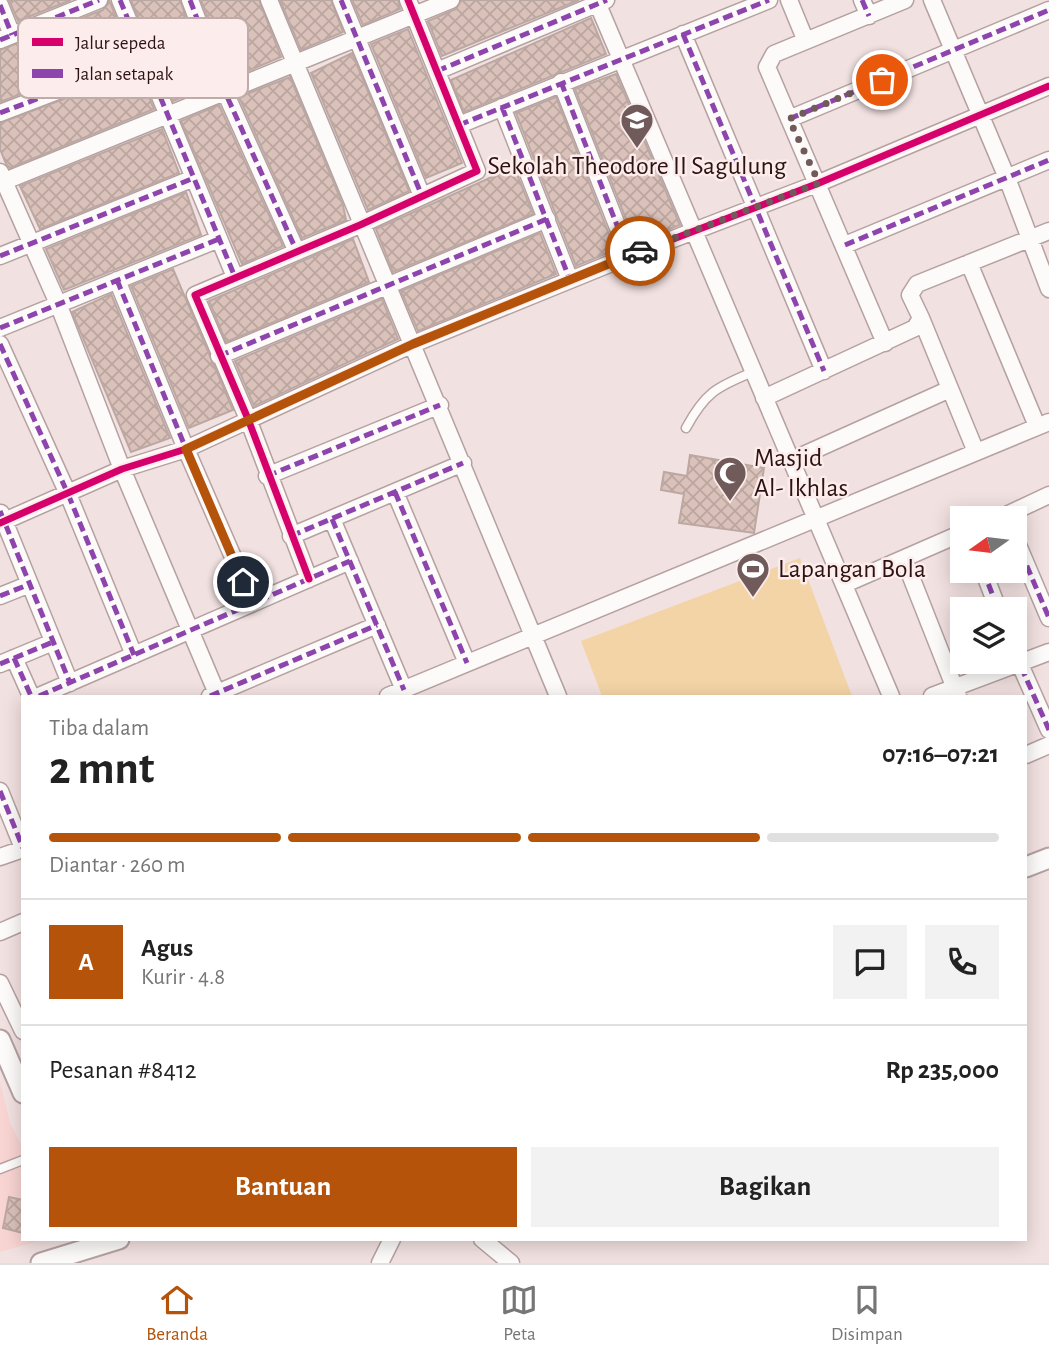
<!DOCTYPE html>
<html lang="id">
<meta charset="utf-8">
<style>
body{margin:0;font-family:"Alegreya Sans",sans-serif;background:#f2f2f2;color:#222;height:100vh;display:flex;flex-direction:column;font-size:26px;white-space:nowrap}
*{box-sizing:border-box;margin:0}
p{font-size:23px;color:#767676}
.icon{flex:none;width:38px;height:38px;fill:none;stroke:currentColor;stroke-width:2;stroke-linecap:round;stroke-linejoin:round}
.map{position:relative;flex:1;overflow:hidden}
.panel{position:absolute;left:21px;top:695px;width:1006px;height:546px;display:flex;flex-direction:column;background:#fff;border-radius:0px;box-shadow:0 4px 18px #0003}
.panel>*{flex:none}
.needle{width:46px;rotate:256deg}
.controls{position:absolute;left:950px;top:506px;display:grid;gap:14px}
.controls a{display:grid;place-items:center;width:77px;height:77px;border-radius:0px;background:#fff;box-shadow:0 4px 18px #0003;font-size:35px}
.pin{position:absolute;display:grid;place-items:center;width:60px;height:60px;color:#fff;margin:-30px;border:4px solid #fff;border-radius:50%;box-shadow:0 2px 7px #0007}
.courier{position:absolute;display:grid;place-items:center;width:70px;height:70px;margin:-35px;border:5px solid #b45309;border-radius:50%;background:#fff;color:#222;box-shadow:0 2px 9px #0007}
.headline em{font-style:normal;font-weight:700}
.headline div{display:flex;flex-direction:column-reverse}
.headline{display:flex;align-items:center;justify-content:space-between;height:119px;padding:0 28px}
h1{font-size:46px;font-weight:700;line-height:52px}
.bar{display:grid;grid-template-columns:repeat(4,1fr);gap:10px 7px;align-content:center;height:84px;padding:0 28px}
.bar i{height:9px;border-radius:5px;background:#e0e0e0}
.bar .active{background:#b45309}
.bar p{grid-column:span 4}
.line{display:flex;align-items:center;gap:18px;padding:0 28px;border-top:2px solid #e0e0e0}
.line div{flex:1}
.round{display:grid;place-items:center;flex:none;width:74px;height:74px;border-radius:0px;background:#f2f2f2}
.button{display:flex;gap:14px;margin-top:auto;padding:14px 28px}
.button a{flex:1;height:80px;border-radius:0px;background:#b45309;color:#fff;font-size:28px;font-weight:700;line-height:80px;text-align:center}
.button a+a{background:#f2f2f2;color:#222}
.menu{display:flex;justify-content:space-around;align-items:center;height:98px;border-top:2px solid #e0e0e0;background:#fff;font-size:19px;color:#767676}
.menu a{display:grid;justify-items:center;gap:4px}
.menu .active{color:#b45309}
.map>svg:first-child{display:block}
.built{fill:#f8d4d2}
.green{fill:#f3d4a6}
.building{fill:url(#building-cross-hatch);stroke:#bca8a3;stroke-width:2}
.lines{fill:none;stroke-linecap:round;stroke-linejoin:round}
.service-casing{stroke:#b5a1a0;stroke-width:11}
.minor-casing{stroke:#b5a1a0;stroke-width:19}
.tertiary-casing{stroke:#b5a1a0;stroke-width:23}
.service{stroke:#fdfafa;stroke-width:8}
.minor{stroke:#fdfafa;stroke-width:16}
.tertiary{stroke:#fdfafa;stroke-width:19}
.quiet{stroke:#8e44ad;stroke-width:5;stroke-dasharray:10 5;stroke-linecap:butt}
.cycleway-casing{stroke:#fceceb;stroke-width:11}
.cycleway{stroke:#d6006c;stroke-width:7}
.done{stroke:#715a5a;stroke-width:7;stroke-dasharray:0 12.6}
.route{stroke:#b45309;stroke-width:9}
.labels{text-anchor:middle;dominant-baseline:central;stroke-width:5;stroke-linejoin:round;paint-order:stroke}
.poi-label{font-size:26px;fill:#2c1211;stroke:#fceceb;text-anchor:start}
.key{fill:#fceceb;stroke:#beabaa;stroke-width:2}
.key-label{font-size:19px;fill:#2c1211}
</style>
<div class="map">
<svg width="1049" height="1263" viewBox="0 0 1049 1263">
<defs>
<pattern id="building-cross-hatch" width="8" height="8" patternUnits="userSpaceOnUse" patternTransform="scale(1.75)"><rect width="8" height="8" fill="#dac2ba"/><path d="M0 0l8 8M0 8l8-8" fill="none" stroke="#bba69f"/></pattern>
</defs>
<rect width="100%" height="100%" fill="#f2e1e1"/>
<path class="built" d="M0,1082l10,41 13,25v91h23l-46,13z"/>
<path class="green" d="M800,558l52,138h-250l-21,-55z"/>
<path class="building" d="M9,0h62l-53,21z
M109,0l21,52 -130,50v-52l103,-40z
M131,0h49l31,86 -38,15z
M201,0h58l22,57 -50,21z
M280,0h51l12,32 -42,18z
M352,0h46l2,9 -37,16z
M461,0h118l-137,56 -14,-35 28,-12z
M591,18l15,36 -142,58 -13,-32z
M408,29l54,134 -36,15 -55,-134z
M352,53l57,138 -41,19 -57,-137z
M138,71l16,38 -144,59 -4,-4 -6,-15v-26z
M616,74l64,151 -45,17 -60,-153z
M290,77l53,128 3,15 -44,18 -63,-141z
M556,97l59,153 -39,16 -60,-153z
M219,105l64,141 -41,18 -61,-143z
M162,129l17,44 -139,56 -20,-43z
M514,167l19,47 -140,58 -17,-43z
M186,192l15,43 -137,55 -18,-41z
M540,233l16,41 -138,57 -17,-40z
M353,239l16,43 -143,60 -17,-41z
M173,269l60,141 -44,18 -58,-142z
M111,294l59,144 -39,14 -59,-140z
M382,299l16,40 -144,67 -19,-45z
M690,455l74,13 -10,65 -75,-10 5,-29 -23,-4 3,-18 23,4z
M9,1197l14,3v33l-20,-5z"/>
<g class="lines">
<defs>
<path id="service" d="M686,428c19,-35 30,-41 67,-56
M0,1169l23,-9"/>
<path id="minor" d="M120,0l115,277
M190,0l35,92 72,160
M269,0l289,696
M341,0l81,196
M596,0l295,696
M789,0l16,39
M862,0l7,16
M932,0l75,178 42,111
M0,5l12,30
M683,34l141,337
M0,40l99,-40
M437,71l169,-71
M561,82l68,174
M502,107l68,173
M0,113l144,-55
M789,119l260,-109
M459,125l310,-125
M0,172l59,134 63,163 96,227
M0,183l451,-183
M845,245l204,-85
M0,256l194,-78
M969,263l68,163
M117,280l69,169 67,154
M921,318l55,134
M0,328l219,-89
M885,343l-118,-276 7,-13 131,-54
M0,344l68,150 66,161
M219,356l328,-137
M764,398l151,-70 6,-10 -11,-23 7,-11 132,-53
M790,461l160,-72
M267,476l173,-71
M395,492l72,171
M1,513l69,170
M1000,518l49,-23
M332,519l72,171
M0,523l122,-54 64,-20 227,-105 216,-88 190,-73 230,-97
M291,536l172,-73
M1015,538l34,80
M904,559l54,137
M983,570l15,39
M309,579l-61,-160 -53,-124 165,-70 117,-54 -69,-171
M845,584l117,-51
M0,596l30,-12
M1015,653l34,77
M14,658l17,38
M0,664l53,-22
M39,696l311,-135
M210,696l167,-71
M388,696l661,-274
M932,696l117,-44
M1026,755l23,-10
M0,791l23,57
M0,857l23,-8
M0,932l23,-10
M0,983l23,48
M482,1239l29,24
M380,1263l12,-24"/>
<path id="tertiary" d="M1026,867l23,-9
M0,1040l23,53
M41,1263l78,-24"/>
</defs>
<use href="#service" class="service-casing"/>
<use href="#minor" class="minor-casing"/>
<use href="#tertiary" class="tertiary-casing"/>
<use href="#service" class="service"/>
<use href="#minor" class="minor"/>
<use href="#tertiary" class="tertiary"/>
<path class="quiet" d="M120,0l115,277
M190,0l35,92 72,160
M341,0l81,196
M862,0l7,16
M0,5l12,30
M683,34l141,337
M0,40l99,-40
M437,71l170,-71
M561,82l68,174
M502,107l68,173
M0,113l144,-55
M789,119l260,-109
M459,125l310,-125
M845,245l204,-85
M0,256l194,-78
M117,280l69,169 67,154
M0,328l219,-89
M0,344l68,150 66,161
M219,356l328,-137
M267,476l173,-71
M395,492l72,171
M0,511l70,172
M1006,516l1,2
M332,519l72,171
M291,536l172,-73
M1015,538l34,80
M983,570l15,39
M0,596l30,-12
M1015,653l34,77
M14,658l17,38
M0,664l53,-22
M39,696l311,-135
M210,696l167,-71
M0,791l23,57"/>
<defs>
<path id="cycleway" d="M0,523l122,-54 64,-20 227,-105 216,-88 190,-73 230,-97
M309,579l-61,-160 -53,-124 165,-70 117,-54 -69,-171"/>
</defs>
<use href="#cycleway" class="cycleway-casing"/>
<use href="#cycleway" class="cycleway"/>
</g>
<g class="lines">
<path class="done" d="M640,251l179,-68 -30,-64 93,-39"/>
<path class="route" d="M243,582l-57,-133 227,-105 227,-93"/>
</g>
<defs>
<symbol id="school-pin" viewBox="-11 -11 22 30"><path d="M0 17L-7.5 6A9.5 9.5 0 1 1 7.5 6Z" fill="#715a5a" stroke="#fceceb"/><path d="M0-5L7-2L0 1L-7-2ZM-4 1L0 2.5L4 1V4Q0 6-4 4Z" fill="#fff"/></symbol>
<symbol id="mosque-pin" viewBox="-11 -11 22 30"><path d="M0 17L-7.5 6A9.5 9.5 0 1 1 7.5 6Z" fill="#715a5a" stroke="#fceceb"/><path d="M3.5-4.9A6 6 0 1 0 3.5 4.9A5 5 0 1 1 3.5-4.9Z" fill="#fff"/></symbol>
<symbol id="stadium-pin" viewBox="-11 -11 22 30"><path d="M0 17L-7.5 6A9.5 9.5 0 1 1 7.5 6Z" fill="#715a5a" stroke="#fceceb"/><path d="M0-5a6.5 5 0 1 0 0 10a6.5 5 0 1 0 0-10ZM-3.5-1.8h7v3.6h-7Z" fill="#fff"/></symbol>
</defs>
<g fill-rule="evenodd">
<use href="#school-pin" x="618" y="101" width="38" height="52"/>
<use href="#mosque-pin" x="711" y="454" width="38" height="52"/>
<use href="#stadium-pin" x="734" y="550" width="38" height="52"/>
</g>
<g class="labels">
<g class="poi-label">
<text x="637" y="166" text-anchor="middle">Sekolah Theodore II Sagulung</text>
<text x="754" y="458">Masjid<tspan x="754" dy="30">Al- Ikhlas</tspan></text>
<text x="778" y="569">Lapangan Bola</text>
</g>
</g>
<rect x="18" y="18" width="230" height="80" rx="10" class="key"/>
<rect x="32" y="38" width="31" height="8" fill="#d6006c"/>
<rect x="32" y="69" width="31" height="9" fill="#8e44ad"/>
<g class="key-label">
<text x="75" y="49">Jalur sepeda</text>
<text x="75" y="80">Jalan setapak</text>
</g>
</svg>
<div class="controls">
<a><svg class="needle" viewBox="-14 -14 28 28"><path d="M0-13l5 13h-10z" fill="#e53935"/><path d="M0 13l5-13h-10z" fill="#767676"/></svg></a>
<a><svg class="icon" aria-label="layers" viewBox="0 0 24 24"><path d="M12 4l9 5-9 5-9-5zM3 14l9 5 9-5"/></svg></a>
</div>
<div class="pin" style="left:882px;top:80px;background:#ea580c"><svg class="icon" aria-label="bag" viewBox="0 0 24 24"><path d="M5 8h14l-1 12H6zM9 8a3 3 0 0 1 6 0"/></svg></div>
<div class="pin" style="left:243px;top:582px;background:#1f2937"><svg class="icon" aria-label="home" viewBox="0 0 24 24"><path d="M3 11l9-7 9 7M6 9v11h12V9"/></svg></div>
<div class="courier" style="left:640px;top:251px"><svg class="icon" aria-label="car" viewBox="0 0 24 24"><path d="M5 17H2v-5l4-1 3-4h7l3 4 3 1v5h-3M9 17h6M6 11h13"/><circle cx="7" cy="17" r="2"/><circle cx="17" cy="17" r="2"/></svg></div>
<section class="panel">
<div class="headline"><div><h1>2 mnt</h1><p>Tiba dalam</p></div><em>07:16–07:21</em></div>
<div class="bar"><i class="active"></i><i class="active"></i><i class="active"></i><i></i><p>Diantar · 260 m</p></div>
<div class="line" style="height:126px"><b class="round" style="background:#b45309;color:#fff">A</b><div><b>Agus</b><p>Kurir · 4.8</p></div><a class="round"><svg class="icon" aria-label="chat" viewBox="0 0 24 24"><path d="M4 5h16v11H9l-5 4z"/></svg></a><a class="round"><svg class="icon" aria-label="phone" viewBox="0 0 24 24"><path d="M5 4h4l2 5-3 2q2 4 5 5l2-3 5 2v4C11 20 4 13 5 4z"/></svg></a></div>
<div class="line" style="height:91px"><div>Pesanan #8412</div><b>Rp 235,000</b></div>
<div class="button"><a>Bantuan</a><a>Bagikan</a></div>
</section>
</div>
<nav class="menu">
<a class="active"><svg class="icon" aria-label="home" viewBox="0 0 24 24"><path d="M3 11l9-7 9 7M6 9v11h12V9"/></svg>Beranda</a>
<a><svg class="icon" aria-label="map" viewBox="0 0 24 24"><path d="M3 6l6-2 6 2 6-2v14l-6 2-6-2-6 2zM9 4v14M15 6v14"/></svg>Peta</a>
<a><svg class="icon" aria-label="saved" viewBox="0 0 24 24"><path d="M7 4h10v16l-5-4-5 4z"/></svg>Disimpan</a>
</nav>
